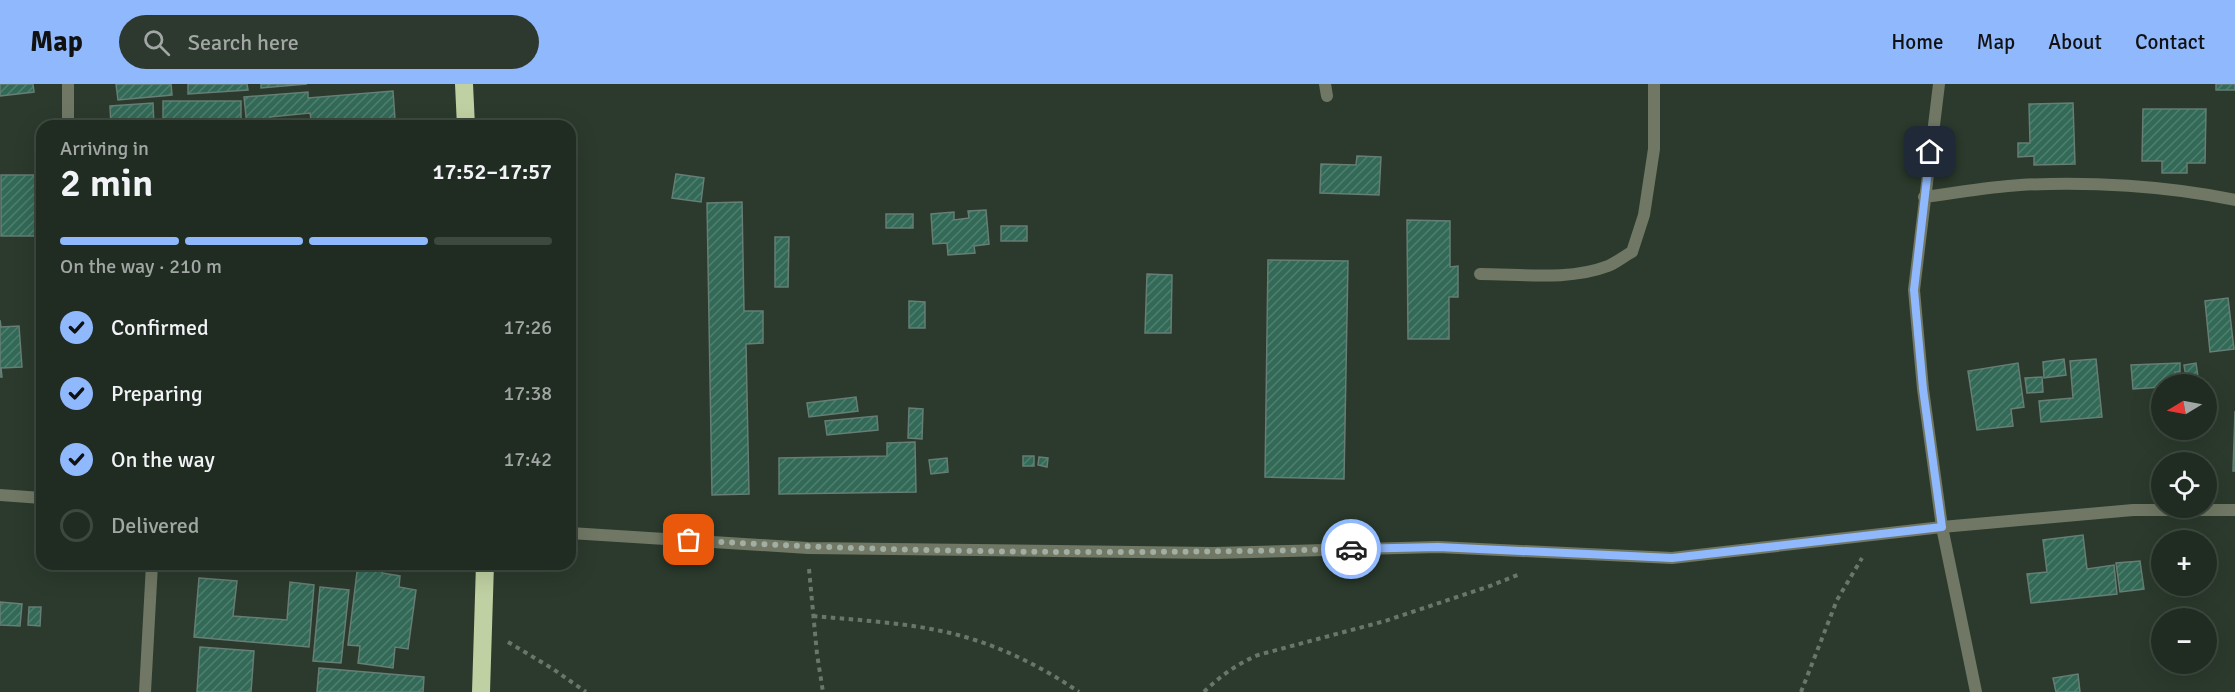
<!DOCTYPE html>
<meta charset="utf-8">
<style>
body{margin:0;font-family:Signika,sans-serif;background:#2d382e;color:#f1f3f6;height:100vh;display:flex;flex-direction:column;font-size:22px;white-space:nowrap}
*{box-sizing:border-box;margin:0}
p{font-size:20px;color:#a2a7a5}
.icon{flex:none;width:33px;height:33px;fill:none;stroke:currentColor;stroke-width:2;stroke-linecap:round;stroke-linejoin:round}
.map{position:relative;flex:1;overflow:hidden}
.drawer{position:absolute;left:36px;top:36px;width:540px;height:450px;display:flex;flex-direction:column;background:#202c21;border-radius:18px;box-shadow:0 6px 24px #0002,0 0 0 2px #3d483f}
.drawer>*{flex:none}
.needle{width:39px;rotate:260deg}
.buttons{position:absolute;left:2151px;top:290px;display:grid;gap:12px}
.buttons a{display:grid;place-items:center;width:66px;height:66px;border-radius:50%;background:#202c21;box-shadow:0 6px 24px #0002,0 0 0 2px #3d483f;font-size:30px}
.pin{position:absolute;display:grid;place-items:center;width:51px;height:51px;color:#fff;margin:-26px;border-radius:12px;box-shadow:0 3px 9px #0006}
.courier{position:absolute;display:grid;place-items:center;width:60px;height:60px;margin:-30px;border:4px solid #90b8fd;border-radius:50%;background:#fff;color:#222;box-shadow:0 2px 8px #0007}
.headline em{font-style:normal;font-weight:600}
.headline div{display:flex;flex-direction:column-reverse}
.headline{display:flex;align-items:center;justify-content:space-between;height:102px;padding:0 24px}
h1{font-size:39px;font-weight:600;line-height:45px}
.bar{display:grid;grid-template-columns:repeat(4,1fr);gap:9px 6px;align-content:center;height:72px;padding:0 24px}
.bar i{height:8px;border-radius:4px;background:#3d483f}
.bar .active{background:#90b8fd}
.bar p{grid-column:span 4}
ol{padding:0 24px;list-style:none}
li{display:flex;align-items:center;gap:18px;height:66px}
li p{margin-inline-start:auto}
li .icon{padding:6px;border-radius:50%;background:#90b8fd;color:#111;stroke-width:4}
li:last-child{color:#a2a7a5}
li i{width:33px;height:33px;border:3px solid #3d483f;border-radius:50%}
header{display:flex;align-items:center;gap:36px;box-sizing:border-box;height:84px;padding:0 30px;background:#90b8fd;color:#111}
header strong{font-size:28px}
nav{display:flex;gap:33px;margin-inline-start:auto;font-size:21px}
.search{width:420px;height:54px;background:#2d382e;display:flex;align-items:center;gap:15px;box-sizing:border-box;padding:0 21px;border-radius:33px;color:#a2a7a5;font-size:22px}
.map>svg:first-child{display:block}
.building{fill:url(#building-hatch);stroke:#667e75;stroke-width:1.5}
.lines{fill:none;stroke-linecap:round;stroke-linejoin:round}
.path{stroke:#69766a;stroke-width:4;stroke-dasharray:4.5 4.5;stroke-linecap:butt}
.lane{stroke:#707764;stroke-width:12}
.street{stroke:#707764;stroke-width:12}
.highway{stroke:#bfd0a2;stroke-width:18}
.done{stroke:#a3aea3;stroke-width:6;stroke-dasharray:0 10.8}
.route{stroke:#90b8fd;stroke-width:8}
</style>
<header>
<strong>Map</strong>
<div class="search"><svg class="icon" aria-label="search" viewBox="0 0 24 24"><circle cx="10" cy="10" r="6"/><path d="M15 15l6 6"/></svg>Search here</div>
<nav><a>Home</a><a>Map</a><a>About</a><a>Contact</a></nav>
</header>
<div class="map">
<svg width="2235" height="608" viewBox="0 0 2235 608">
<defs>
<pattern id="building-hatch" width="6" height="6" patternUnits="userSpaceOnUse" patternTransform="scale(1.5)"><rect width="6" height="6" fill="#336957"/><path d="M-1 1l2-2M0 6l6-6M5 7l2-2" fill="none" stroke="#507f6f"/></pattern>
</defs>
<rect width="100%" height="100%" fill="#2b3a2c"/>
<path class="building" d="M0,0h33l1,8 -34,4z
M116,0h55l1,11 -54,5z
M188,0h59l1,6 -60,4z
M261,0h46l-46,4z
M2216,0h19v6h-19z
M393,7l2,28 -36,3v4h-47l-2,-13 -40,4 1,9h-24l-3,-29 64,-5v6z
M163,17h78v25h-24v-4h-54z
M153,19l1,23h-43l-1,-20z
M2073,19l2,61 -41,1v-9l-16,1v-14h12l-1,-39z
M2143,25h63l-1,54h-18v10h-25v-12h-20z
M1357,72l24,1 -2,38 -59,-2 1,-29 35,1z
M676,90l28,4 -3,24 -29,-4z
M1,91h41v24h-6v37h-35z
M742,118l2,109h19v32l-17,1 3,150 -37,1 -5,-292z
M986,126l3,34 -15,2 1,7 -27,2 -1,-12 -14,1 -2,-30 23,-2v8l15,-2 -1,-7z
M886,130h27v14h-27z
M1407,136l43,1v46l8,-1v31h-9v42h-41z
M1001,142h26v15h-26z
M775,153h14l-1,50h-13z
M1268,176l80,1 -4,218 -79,-2z
M1147,190l25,1 -1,58h-26z
M2228,214l6,51 -24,3 -5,-51z
M909,217l16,1v26h-16z
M0,236l1,7 18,-1 3,41 -21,1 1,9h-2z
M2064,275l2,16 -22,3 -1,-16z
M2096,275l6,58 -61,5 -2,-21 34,-3 -3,-37z
M2018,279l6,44 -13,2 2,17 -36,4 -9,-59z
M2180,279v9h-5v7l-8,1 1,4h-6v3l-29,2 -2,-24z
M2196,279l3,21h-15h3l-3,-19z
M2042,293l1,15 -16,1 -2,-15z
M856,313l2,14 -49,6 -2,-14z
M909,324l14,1 -1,30 -14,-1z
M2235,327v60h-2z
M877,332l1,14 -51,5 -2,-14z
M915,358l1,50 -137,2v-36l108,-2v-13z
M1023,372h11v10h-11z
M1039,373l9,1 -1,9 -9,-2z
M947,374l1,14 -17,2 -2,-14z
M2083,451l4,34 27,-4 3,29 -86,9 -4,-29 20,-2 -4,-32z
M2140,477l4,28 -24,3 -4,-29z
M358,480h25l-1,9 18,3 -1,11 17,3 -8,59 -13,-2 -2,21 -35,-5 2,-17 -12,-1z
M199,494l38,3 -4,35 54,4 3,-38 24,3 -5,62 -115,-10z
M320,503l29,3 -8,73 -28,-2z
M0,518l22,2 -2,22 -20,-1z
M29,523h12l-1,19 -12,-1z
M200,563l54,4 -3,41h-54z
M319,584l105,9 -1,15h-106z
M2078,590l2,18h-24l-3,-14z"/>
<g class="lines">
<path class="path" d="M809,485l8,85 6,38
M813,532c42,4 86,6 128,15 49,10 97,33 138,61
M508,558l45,27 33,23
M1204,608c16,-16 33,-28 54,-37l127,-34 105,-35 30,-12
M1801,608l36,-92 25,-42"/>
<path class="lane" d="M1325,0l2,12
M1480,190c41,0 89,7 128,-8 8,-3 16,-10 24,-14l12,-37 10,-66v-65"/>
<path class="street" d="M1939,0l-25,206 9,99 19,138 34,165
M68,42v-42
M1924,113c32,-4 64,-10 96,-12 68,-4 149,1 215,15
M0,411l42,3
M570,449l238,15 406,5 224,-6 234,11 270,-31 191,-17h102
M145,608l7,-128"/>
<path class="highway" d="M464,0l2,42
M481,608l4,-128"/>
</g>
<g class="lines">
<path class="done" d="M689,456c220,14 441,14 662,9"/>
<path class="route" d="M1351,465l87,-2 234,11 270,-31 -19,-138 -9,-99 16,-138"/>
</g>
</svg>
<div class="buttons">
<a><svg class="needle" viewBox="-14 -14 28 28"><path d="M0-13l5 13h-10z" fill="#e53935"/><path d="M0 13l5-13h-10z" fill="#a2a7a5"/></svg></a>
<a><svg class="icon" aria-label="locate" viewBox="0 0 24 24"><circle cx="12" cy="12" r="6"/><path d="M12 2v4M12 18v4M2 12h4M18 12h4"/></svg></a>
<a>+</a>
<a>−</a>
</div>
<div class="pin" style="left:689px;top:456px;background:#ea580c"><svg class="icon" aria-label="bag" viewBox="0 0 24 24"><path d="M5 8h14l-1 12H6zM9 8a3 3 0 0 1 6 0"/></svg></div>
<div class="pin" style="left:1930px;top:68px;background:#1f2937"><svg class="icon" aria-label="home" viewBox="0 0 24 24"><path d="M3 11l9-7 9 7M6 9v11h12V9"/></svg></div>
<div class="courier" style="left:1351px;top:465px"><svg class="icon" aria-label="car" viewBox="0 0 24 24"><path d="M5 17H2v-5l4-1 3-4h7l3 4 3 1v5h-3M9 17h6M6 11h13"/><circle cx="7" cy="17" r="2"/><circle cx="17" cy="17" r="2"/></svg></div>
<section class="drawer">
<div class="headline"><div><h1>2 min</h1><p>Arriving in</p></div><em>17:52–17:57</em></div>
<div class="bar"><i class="active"></i><i class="active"></i><i class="active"></i><i></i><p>On the way · 210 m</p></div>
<ol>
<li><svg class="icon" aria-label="check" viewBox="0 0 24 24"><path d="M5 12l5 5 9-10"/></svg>Confirmed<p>17:26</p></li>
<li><svg class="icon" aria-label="check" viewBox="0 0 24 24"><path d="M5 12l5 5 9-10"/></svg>Preparing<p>17:38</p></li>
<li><svg class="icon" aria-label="check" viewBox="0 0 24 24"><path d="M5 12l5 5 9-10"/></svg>On the way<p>17:42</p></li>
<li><i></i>Delivered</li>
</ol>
</section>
</div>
